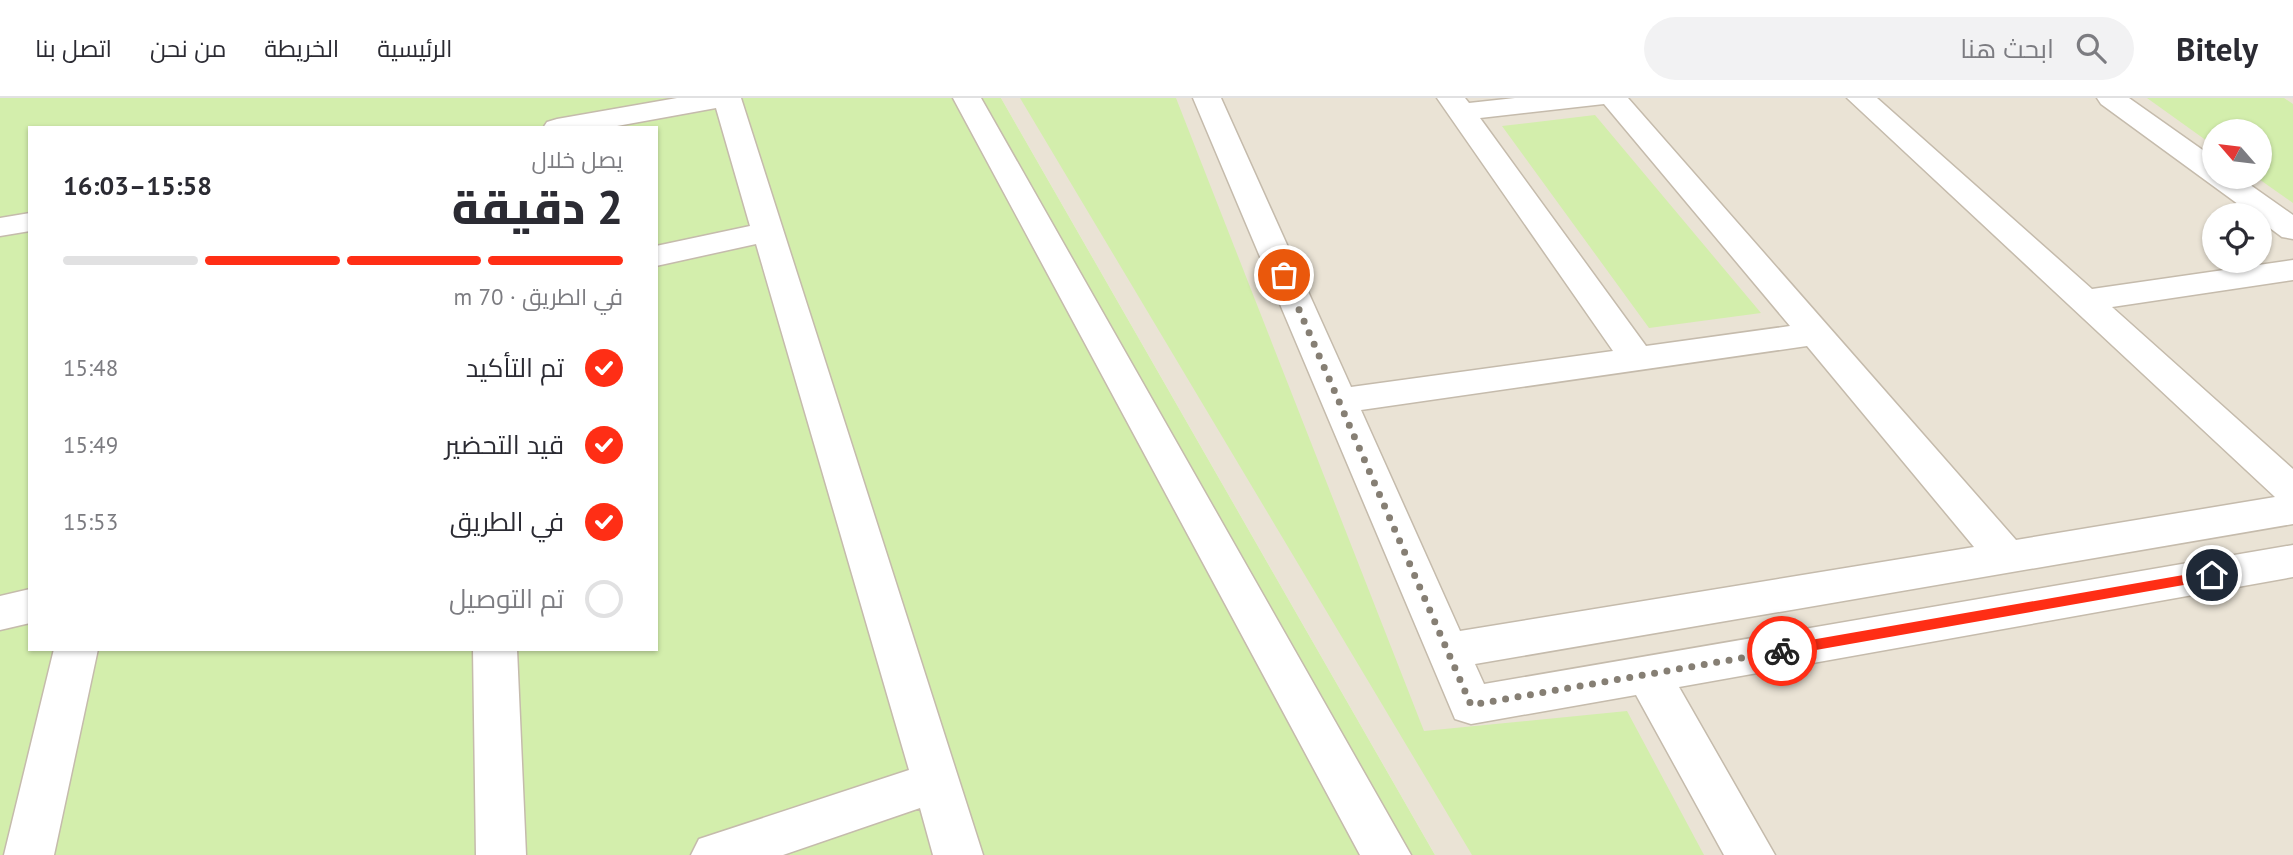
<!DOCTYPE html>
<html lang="ar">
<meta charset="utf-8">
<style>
body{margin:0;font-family:"PT Sans",Cairo,sans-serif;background:#f2f2f3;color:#2b2b33;direction:rtl;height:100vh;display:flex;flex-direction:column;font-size:26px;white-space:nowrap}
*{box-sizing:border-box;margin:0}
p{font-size:23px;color:#7c7c81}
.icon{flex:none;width:38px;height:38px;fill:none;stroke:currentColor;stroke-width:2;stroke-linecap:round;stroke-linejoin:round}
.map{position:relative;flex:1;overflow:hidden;direction:ltr}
.details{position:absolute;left:28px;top:28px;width:630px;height:525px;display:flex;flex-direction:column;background:#fff;border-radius:0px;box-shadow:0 2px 5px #0004;direction:rtl}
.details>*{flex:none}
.needle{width:46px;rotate:298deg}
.controls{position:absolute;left:2202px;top:21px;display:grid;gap:14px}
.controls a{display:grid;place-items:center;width:70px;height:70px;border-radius:50%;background:#fff;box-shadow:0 2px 5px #0004;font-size:35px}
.pin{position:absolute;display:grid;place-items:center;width:60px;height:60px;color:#fff;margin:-30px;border:4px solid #fff;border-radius:50%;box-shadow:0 2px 7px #0007}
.courier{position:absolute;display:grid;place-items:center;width:70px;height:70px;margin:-35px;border:5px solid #ff2e15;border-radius:50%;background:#fff;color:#222;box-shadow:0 2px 9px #0007}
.headline em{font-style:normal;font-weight:800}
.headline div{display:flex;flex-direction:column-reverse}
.headline{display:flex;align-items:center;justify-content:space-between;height:119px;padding:0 35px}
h1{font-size:46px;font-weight:800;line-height:52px}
.bar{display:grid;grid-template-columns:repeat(4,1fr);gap:10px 7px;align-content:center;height:84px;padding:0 35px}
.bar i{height:9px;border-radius:5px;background:#e1e1e2}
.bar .on{background:#ff2e15}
.bar p{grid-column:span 4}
ol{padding:0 35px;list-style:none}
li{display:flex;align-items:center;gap:21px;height:77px}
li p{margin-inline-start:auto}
li .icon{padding:7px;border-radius:50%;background:#ff2e15;color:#fff;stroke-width:4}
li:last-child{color:#7c7c81}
li i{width:38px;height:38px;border:4px solid #e1e1e2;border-radius:50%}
header{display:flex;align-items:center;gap:42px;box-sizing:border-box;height:98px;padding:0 35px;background:#fff;border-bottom:2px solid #e1e1e2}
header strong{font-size:33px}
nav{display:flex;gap:38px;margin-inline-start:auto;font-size:24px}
.search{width:490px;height:63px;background:#f2f2f3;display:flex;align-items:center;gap:18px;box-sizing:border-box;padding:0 24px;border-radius:38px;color:#7c7c81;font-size:26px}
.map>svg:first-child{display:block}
.residential{fill:#eae3d5;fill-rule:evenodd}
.green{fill:#d3eeac;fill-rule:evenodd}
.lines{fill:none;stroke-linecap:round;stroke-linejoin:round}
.minor-casing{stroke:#c5bbac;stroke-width:3}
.minor{fill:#fff;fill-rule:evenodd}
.route{fill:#ff2e15}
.done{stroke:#867f74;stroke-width:7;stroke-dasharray:0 12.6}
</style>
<header>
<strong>Bitely</strong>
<div class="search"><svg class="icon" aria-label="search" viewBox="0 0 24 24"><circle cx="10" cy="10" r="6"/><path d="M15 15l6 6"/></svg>ابحث هنا</div>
<nav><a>الرئيسية</a><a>الخريطة</a><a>من نحن</a><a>اتصل بنا</a></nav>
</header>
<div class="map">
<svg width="2293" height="757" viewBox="0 0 2293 757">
<rect width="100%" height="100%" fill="#f6f1e8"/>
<path class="residential" d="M1001,0h1292v757h-858zM2214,33h45v46h-45zM2214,117h45v46h-45z"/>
<path class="green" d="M0,0h1001l434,757h-1435zM30,30h626v521h-626z
M1020,0h156l248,633 203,-20 77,144h-232z
M2147,0h137l9,6v99l-37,-26h3v-46h-45v15z
M1595,17l166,198 -112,15 -147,-202z"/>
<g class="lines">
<defs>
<path id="minor" d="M677,0h64l242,757h-50l-13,-47 -137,47h-92l8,-16 210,-69 -153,-526 -100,22v-20l94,-20 -34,-118 -110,20h-63l4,-6 10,-3z
M953,0h28l430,757h-51z
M1193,0h28l130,289 262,-36 -176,-253h28l4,5 46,-5h113l388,442 259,-43 -428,-399h30l215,191 201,-29v20l-181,27 181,162v55l-818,140 9,20 809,-139v32l-614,110 96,168h-51l-88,-160 -165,29 -16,-5zM1604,6l186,222 -144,20 -166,-228zM1807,248l167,201 -514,84 -99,-221z
M2097,0h32l85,60v19h25l54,38v24l-11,-2 -23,-17v-5h-6l-152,-111z
M30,115v18l-30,5v-18z
M30,491v34l-30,7v-34z
M54,551h44l-44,206h-50z
M473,551h44l9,206h-50z"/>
</defs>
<use href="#minor" class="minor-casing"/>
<use href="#minor" class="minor"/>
</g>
<path class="route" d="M2212,472l6,5 -6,5 -430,76 -7,-5 7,-6z"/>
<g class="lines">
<path class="done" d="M1284,177l187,430 311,-54"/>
</g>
</svg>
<div class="controls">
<a><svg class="needle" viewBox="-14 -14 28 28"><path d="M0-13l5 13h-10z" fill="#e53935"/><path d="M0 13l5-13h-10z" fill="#7c7c81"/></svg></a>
<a><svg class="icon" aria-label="locate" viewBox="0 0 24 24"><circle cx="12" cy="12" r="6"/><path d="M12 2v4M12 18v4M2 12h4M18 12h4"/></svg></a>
</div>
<div class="pin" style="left:1284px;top:177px;background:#ea580c"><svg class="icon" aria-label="bag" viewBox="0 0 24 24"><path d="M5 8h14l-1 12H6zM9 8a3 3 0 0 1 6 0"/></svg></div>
<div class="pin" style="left:2212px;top:477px;background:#1f2937"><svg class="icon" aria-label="home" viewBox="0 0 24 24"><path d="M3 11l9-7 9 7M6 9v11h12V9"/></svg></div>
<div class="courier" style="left:1782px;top:553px"><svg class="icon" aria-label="bike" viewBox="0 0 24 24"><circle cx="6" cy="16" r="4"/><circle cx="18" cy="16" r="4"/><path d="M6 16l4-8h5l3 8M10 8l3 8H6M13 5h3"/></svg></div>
<section class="details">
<div class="headline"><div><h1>2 دقيقة</h1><p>يصل خلال</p></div><em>15:58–16:03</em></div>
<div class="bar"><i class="on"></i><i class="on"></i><i class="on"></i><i></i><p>في الطريق · 70 m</p></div>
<ol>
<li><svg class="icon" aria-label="check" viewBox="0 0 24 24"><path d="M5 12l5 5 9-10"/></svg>تم التأكيد<p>15:48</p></li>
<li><svg class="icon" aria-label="check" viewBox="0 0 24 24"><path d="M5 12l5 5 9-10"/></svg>قيد التحضير<p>15:49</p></li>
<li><svg class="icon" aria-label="check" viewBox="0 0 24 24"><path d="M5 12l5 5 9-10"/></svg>في الطريق<p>15:53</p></li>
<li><i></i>تم التوصيل</li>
</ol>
</section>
</div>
